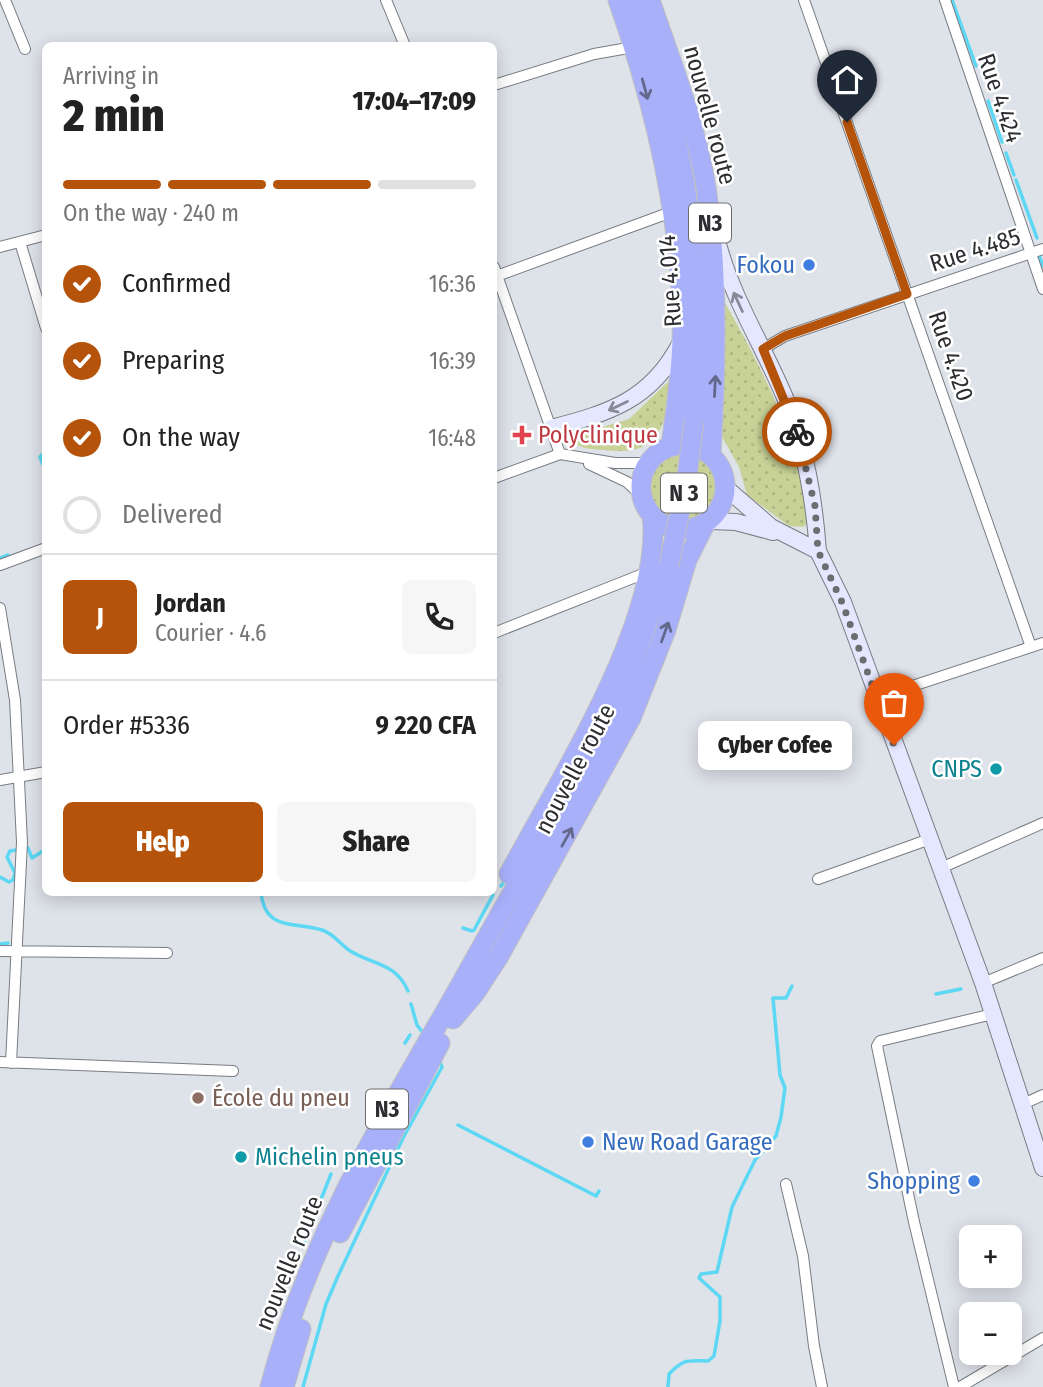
<!DOCTYPE html>
<meta charset="utf-8">
<style>
body{margin:0;font-family:"Fira Sans Condensed",sans-serif;background:#f6f6f6;color:#222;height:100vh;display:flex;flex-direction:column;font-size:26px;white-space:nowrap}
*{box-sizing:border-box;margin:0}
p{font-size:23px;color:#767676}
.icon{flex:none;width:38px;height:38px;fill:none;stroke:currentColor;stroke-width:2;stroke-linecap:round;stroke-linejoin:round}
.map{position:relative;flex:1;overflow:hidden}
.drawer{position:absolute;left:42px;top:42px;width:455px;height:854px;display:flex;flex-direction:column;background:#fff;border-radius:10px;box-shadow:0 4px 18px #0003}
.drawer>*{flex:none}
.fabs{position:absolute;left:959px;top:1225px;display:grid;gap:14px}
.fabs a{display:grid;place-items:center;width:63px;height:63px;border-radius:10px;background:#fff;box-shadow:0 4px 18px #0003;font-size:35px}
.pin{position:absolute;display:grid;place-items:center;width:60px;height:60px;color:#fff;margin:-72px -30px;border-radius:50% 50% 50% 0;rotate:-45deg;box-shadow:0 0 7px #0007}
.pin .icon{rotate:45deg}
.courier{position:absolute;display:grid;place-items:center;width:70px;height:70px;margin:-35px;border:5px solid #b45309;border-radius:50%;background:#fff;color:#222;box-shadow:0 2px 9px #0007}
.bubble{position:absolute;height:49px;border-radius:10px;background:#fff;box-shadow:0 4px 18px #0003;font-size:23px;font-weight:800;line-height:49px;text-align:center}
.overview em{font-style:normal;font-weight:800}
.overview div{display:flex;flex-direction:column-reverse}
.overview{display:flex;align-items:center;justify-content:space-between;height:119px;padding:0 21px}
h1{font-size:46px;font-weight:800;line-height:52px}
.bar{display:grid;grid-template-columns:repeat(4,1fr);gap:10px 7px;align-content:center;height:84px;padding:0 21px}
.bar i{height:9px;border-radius:5px;background:#e0e0e0}
.bar .selected{background:#b45309}
.bar p{grid-column:span 4}
.line{display:flex;align-items:center;gap:18px;padding:0 21px;border-top:2px solid #e0e0e0}
.line div{flex:1}
.round{display:grid;place-items:center;flex:none;width:74px;height:74px;border-radius:10px;background:#f6f6f6}
ol{padding:0 21px;list-style:none}
li{display:flex;align-items:center;gap:21px;height:77px}
li p{margin-inline-start:auto}
li .icon{padding:7px;border-radius:50%;background:#b45309;color:#fff;stroke-width:4}
li:last-child{color:#767676}
li i{width:38px;height:38px;border:4px solid #e0e0e0;border-radius:50%}
.button{display:flex;gap:14px;margin-top:auto;padding:14px 21px}
.button a{flex:1;height:80px;border-radius:10px;background:#b45309;color:#fff;font-size:28px;font-weight:800;line-height:80px;text-align:center}
.button a+a{background:#f6f6f6;color:#222}
.map>svg:first-child{display:block}
.grass{fill:url(#grass-dots)}
.lines{fill:none;stroke-linecap:round;stroke-linejoin:round}
.stream{stroke:#5cd8f4;stroke-width:3.5}
.street-casing{stroke:#787c83;stroke-width:12}
.secondary-casing{stroke:#787c83;stroke-width:18}
.highway-casing{stroke:#c0c0c1;stroke-width:21}
.street{stroke:#fff;stroke-width:10}
.secondary{stroke:#e5e7fe;stroke-width:16}
.highway{stroke:#a8b0fa;stroke-width:19}
.highway-bridge-casing{stroke:#c0c0c1;stroke-width:21;stroke-linecap:butt}
.highway-bridge{stroke:#a8b0fa;stroke-width:19}
.oneway{stroke:#64688b}
.oneway2{stroke:#898a98}
.done{stroke:#6b6d71;stroke-width:7;stroke-dasharray:0 12.6}
.route{stroke:#b45309;stroke-width:9}
.shop-dot{fill:#3f7fe0;stroke:#fff;stroke-width:2.5}
.health-dot{fill:#e0444e;stroke:#fff;stroke-width:2.5}
.culture-dot{fill:#0f9aa8;stroke:#fff;stroke-width:2.5}
.education-dot{fill:#8d6e63;stroke:#fff;stroke-width:2.5}
.labels{text-anchor:middle;dominant-baseline:central;stroke-width:5;stroke-linejoin:round;paint-order:stroke}
.shield{fill:#fff;stroke:#6c6d6f;stroke-width:2}
.shield-label{font-size:23px;font-weight:bold;fill:#2d2e31}
.street-label{font-size:24px;fill:#2d2e31;stroke:#fff}
.shop-label{font-size:24px;fill:#366cbe;stroke:#fff;text-anchor:end}
.health-label{font-size:24px;fill:#be3a42;stroke:#fff;text-anchor:start}
.culture-label{font-size:24px;fill:#0d838f;stroke:#fff;text-anchor:end}
.education-label{font-size:24px;fill:#785e54;stroke:#fff;text-anchor:start}
</style>
<div class="map">
<svg width="1043" height="1387" viewBox="0 0 1043 1387">
<defs>
<pattern id="grass-dots" width="8" height="8" patternUnits="userSpaceOnUse" patternTransform="scale(1.75)"><rect width="8" height="8" fill="#c9d296"/><path d="M2 2h.1M6 6h.1" fill="none" stroke="#adb582" stroke-width="1.8" stroke-linecap="round"/></pattern>
</defs>
<rect width="100%" height="100%" fill="#dee2e9"/>
<path class="grass" d="M724,301c39,69 77,142 84,222l-5,4 -14,-1 -42,-31 -8,-28 -18,-32z
M670,380c-4,48 -10,77 -66,70 -11,-1 -23,0 -31,-9l6,-7 50,-15z
M650 488a33 33 0 1 1 66 0a33 33 0 1 1-66 0Z"/>
<g class="lines">
<path class="stream" d="M952,0l24,66
M988,101l14,41
M1006,153l8,22
M1016,180l21,58
M1043,253l-4,2 4,11
M46,451l-6,6 6,15
M0,558l8,-3
M0,877l9,5 4,-2 2,-7 -8,-16 3,-6 18,-3 4,10 14,-9
M501,886l5,-7
M261,892c4,40 33,29 61,38 13,4 19,16 30,22 22,13 44,11 56,39
M463,928l9,3
M474,930l19,-35
M0,944l8,-1
M936,994l25,-5
M411,1004l6,21 7,9
M405,1043l5,-8
M458,1125l138,71 3,-5
M304,1242l27,-68
M303,1387l23,-83 12,-28 65,-138 39,-71 -3,-7
M668,1387l1,-13c16,-16 18,-13 39,-13l6,-5 6,-35v-24l-21,-19 2,-4 16,-2 15,-65 23,-47 21,-24 5,-19 4,-29 -5,-13 -7,-77h13l6,-12"/>
<defs>
<path id="street" d="M5,0l20,49
M386,0l19,46
M804,0l227,647
M945,0l98,289
M494,85l100,-31 40,-7
M20,242l26,86
M0,247l46,-12
M494,267l66,187
M494,277l180,-66
M763,349l22,-13 258,-87
M589,464l38,18 15,14
M494,478l66,-24 55,9h33
M0,565l46,-17
M0,608l15,92 7,142 -11,221
M494,633l154,-61
M876,698l167,-55
M0,780l46,-8
M941,868l102,-45
M818,879l112,-40
M0,951l167,2
M983,983l60,-25
M0,1062l233,9
M1023,1104l20,-9
M786,1184l17,72 11,90 8,41
M954,1387l-40,-165 -37,-176 3,-5 113,-27
M960,1387l83,-49"/>
<path id="secondary" d="M718,244c15,56 46,103 68,156 20,49 28,99 32,151
M551,428c58,-15 100,-28 129,-84
M726,488l45,39 47,24 25,51 140,381 60,185
M710,521l26,1 37,10"/>
<path id="highway" d="M618,0c35,100 60,202 64,308 2,46 -5,92 -11,138
M634,0c54,142 71,271 60,421
M650,0c23,68 52,138 59,210 9,81 7,163 2,244
M641 487a42 42 0 1 1 84 0a42 42 0 1 1-84 0Z
M509,874c49,-92 155,-256 143,-358
M453,1019l22,-26 24,-37 132,-238 35,-88 21,-70 18,-36
M340,1233l100,-190
M270,1387c35,-135 105,-256 175,-375 28,-49 55,-99 84,-148l12,-14 69,-127 59,-158
M284,1387l17,-58"/>
</defs>
<use href="#street" class="street-casing"/>
<use href="#secondary" class="secondary-casing"/>
<use href="#highway" class="highway-casing"/>
<use href="#street" class="street"/>
<use href="#secondary" class="secondary"/>
<use href="#highway" class="highway"/>
<defs>
<path id="highway-bridge" d="M669,565l18,-89 7,-55"/>
</defs>
<use href="#highway-bridge" class="highway-bridge-casing"/>
<use href="#highway-bridge" class="highway-bridge"/>
</g>
<defs><path id="oneway-shaft" d="M-6 0H5M1.5-3L5.5 0L1.5 3" fill="none" stroke-width="1.6" stroke-linecap="round" stroke-linejoin="round" transform="scale(1.75)"/></defs>
<g class="oneway">
<use href="#oneway-shaft" transform="translate(645 89) rotate(75)"/>
<use href="#oneway-shaft" transform="translate(715 386) rotate(-87)"/>
<use href="#oneway-shaft" transform="translate(665 632) rotate(-70)"/>
<use href="#oneway-shaft" transform="translate(567 837) rotate(-61)"/>
</g>
<g class="oneway2">
<use href="#oneway-shaft" transform="translate(738 302) rotate(-115)"/>
<use href="#oneway-shaft" transform="translate(618 406) rotate(154)"/>
</g>
<g class="lines">
<path class="done" d="M797,432l18,74 3,45 24,51 52,143"/>
<path class="route" d="M797,432l-34,-83 22,-13 122,-42 -60,-172"/>
</g>
<g class="shop-dot">
<circle cx="809" cy="265" r="7"/>
<circle cx="588" cy="1142" r="7"/>
<circle cx="974" cy="1181" r="7"/>
</g>
<path class="health-dot" d="M518.5 424.5h7v7h7v7h-7v7h-7v-7h-7v-7h7z"/>
<g class="culture-dot">
<circle cx="996" cy="769" r="7"/>
<circle cx="241" cy="1157" r="7"/>
</g>
<circle class="education-dot" cx="198" cy="1098" r="7"/>
<g class="labels">
<g class="shield">
<rect x="689" y="203.5" width="42" height="39" rx="5"/>
<rect x="661" y="473.5" width="46" height="39" rx="5"/>
<rect x="366" y="1089.5" width="42" height="39" rx="5"/>
</g>
<g class="shield-label">
<text x="710" y="223">N3</text>
<text x="684" y="493">N 3</text>
<text x="387" y="1109">N3</text>
</g>
<g class="street-label">
<text transform="translate(1000 98) rotate(71)">Rue 4.424</text>
<text transform="translate(710 115) rotate(75)">nouvelle route</text>
<text transform="translate(975 250) rotate(-18)">Rue 4.485</text>
<text transform="translate(670 281) rotate(-94)">Rue 4.014</text>
<text transform="translate(951 356) rotate(71)">Rue 4.420</text>
<text transform="translate(575 769) rotate(-62)">nouvelle route</text>
<text transform="translate(289 1263) rotate(-68)">nouvelle route</text>
</g>
<g class="shop-label">
<text x="795" y="265">Fokou</text>
<text x="602" y="1142" text-anchor="start">New Road Garage</text>
<text x="960" y="1181">Shopping</text>
</g>
<g class="health-label">
<text x="538" y="435">Polyclinique</text>
</g>
<g class="culture-label">
<text x="982" y="769">CNPS</text>
<text x="255" y="1157" text-anchor="start">Michelin pneus</text>
</g>
<g class="education-label">
<text x="212" y="1098">École du pneu</text>
</g>
</g>
</svg>
<div class="fabs">
<a>+</a>
<a>−</a>
</div>
<div class="pin" style="left:894px;top:745px;background:#ea580c"><svg class="icon" aria-label="bag" viewBox="0 0 24 24"><path d="M5 8h14l-1 12H6zM9 8a3 3 0 0 1 6 0"/></svg></div>
<div class="pin" style="left:847px;top:122px;background:#1f2937"><svg class="icon" aria-label="home" viewBox="0 0 24 24"><path d="M3 11l9-7 9 7M6 9v11h12V9"/></svg></div>
<div class="courier" style="left:797px;top:432px"><svg class="icon" aria-label="bike" viewBox="0 0 24 24"><circle cx="6" cy="16" r="4"/><circle cx="18" cy="16" r="4"/><path d="M6 16l4-8h5l3 8M10 8l3 8H6M13 5h3"/></svg></div>
<div class="bubble" style="left:698px;top:721px;width:154px">Cyber Cofee</div>
<section class="drawer">
<div class="overview"><div><h1>2 min</h1><p>Arriving in</p></div><em>17:04–17:09</em></div>
<div class="bar"><i class="selected"></i><i class="selected"></i><i class="selected"></i><i></i><p>On the way · 240 m</p></div>
<ol>
<li><svg class="icon" aria-label="check" viewBox="0 0 24 24"><path d="M5 12l5 5 9-10"/></svg>Confirmed<p>16:36</p></li>
<li><svg class="icon" aria-label="check" viewBox="0 0 24 24"><path d="M5 12l5 5 9-10"/></svg>Preparing<p>16:39</p></li>
<li><svg class="icon" aria-label="check" viewBox="0 0 24 24"><path d="M5 12l5 5 9-10"/></svg>On the way<p>16:48</p></li>
<li><i></i>Delivered</li>
</ol>
<div class="line" style="height:126px"><b class="round" style="background:#b45309;color:#fff">J</b><div><b>Jordan</b><p>Courier · 4.6</p></div><a class="round"><svg class="icon" aria-label="phone" viewBox="0 0 24 24"><path d="M5 4h4l2 5-3 2q2 4 5 5l2-3 5 2v4C11 20 4 13 5 4z"/></svg></a></div>
<div class="line" style="height:91px"><div>Order #5336</div><b>9 220 CFA</b></div>
<div class="button"><a>Help</a><a>Share</a></div>
</section>
</div>
